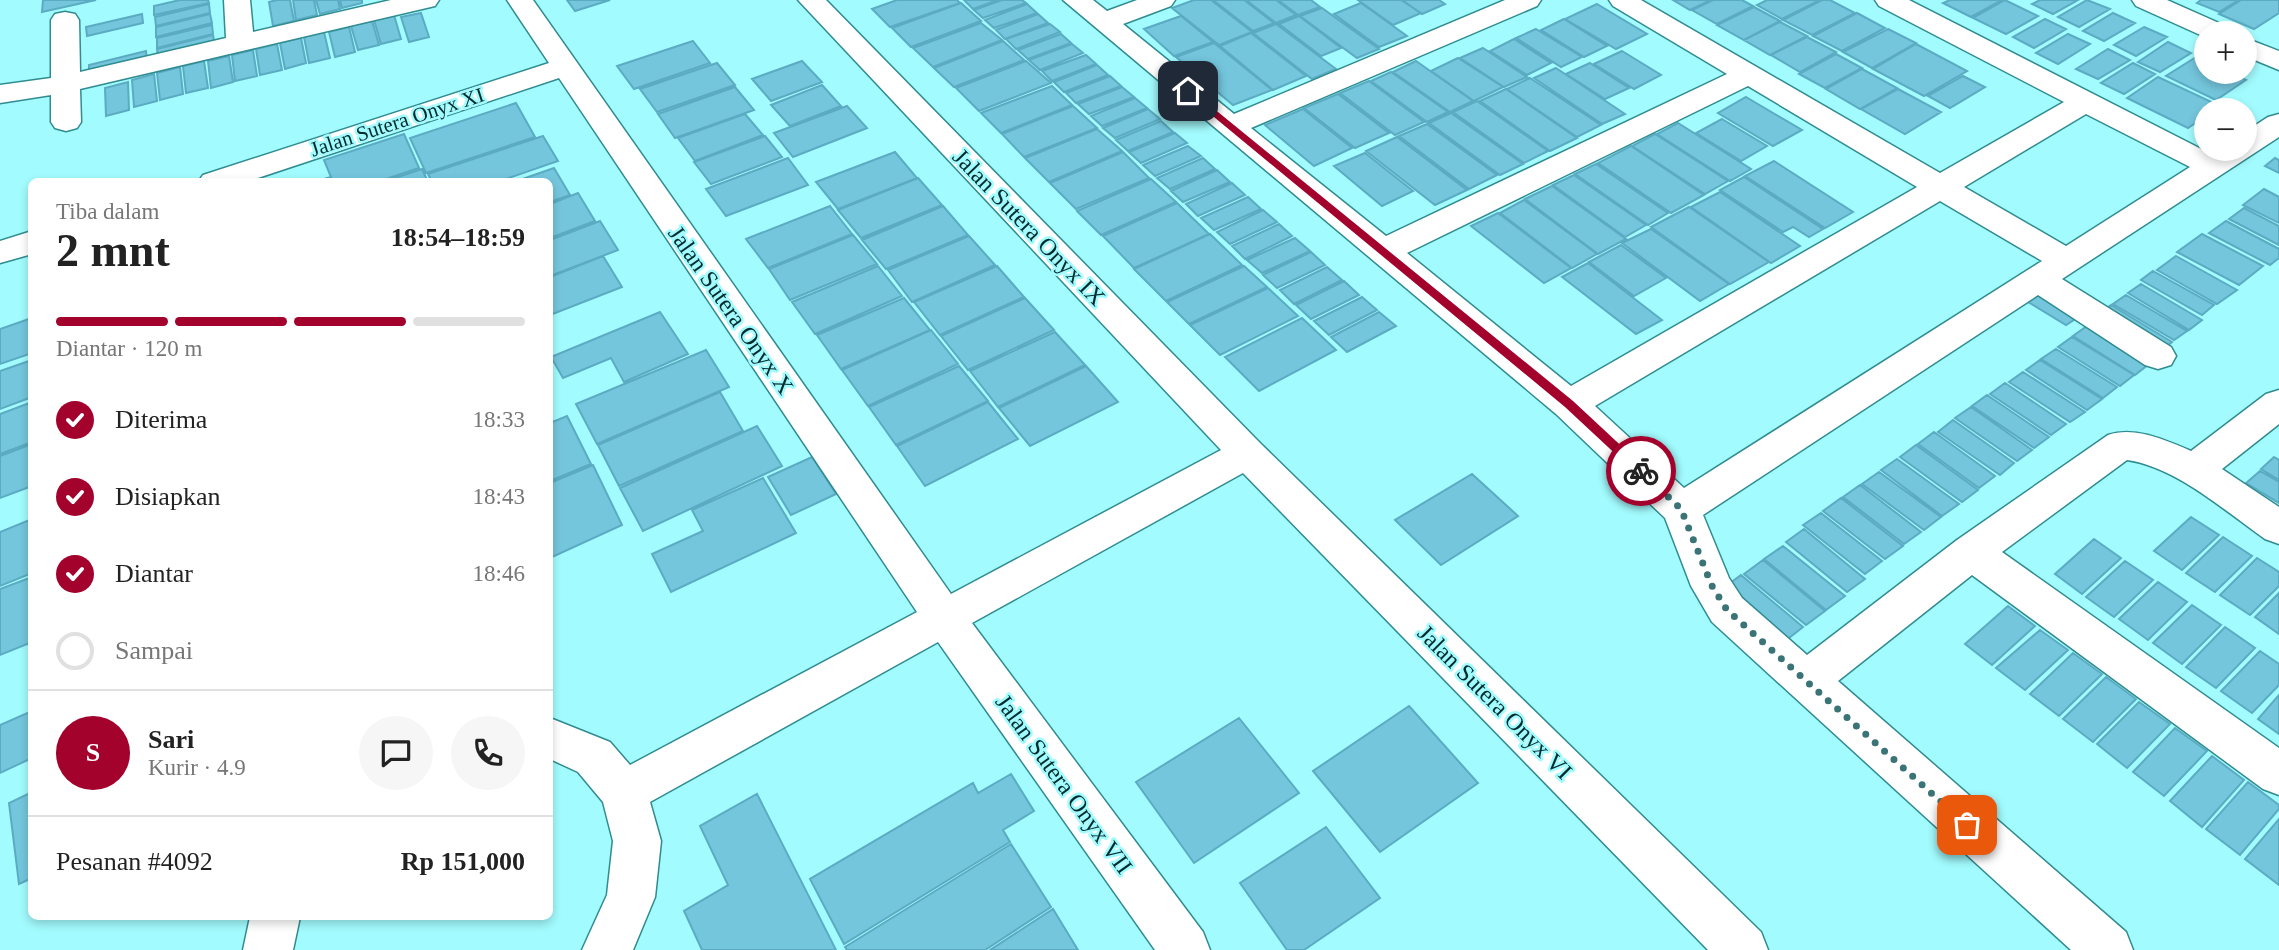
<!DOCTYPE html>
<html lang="id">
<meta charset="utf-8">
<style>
body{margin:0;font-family:"Times New Roman",serif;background:#f6f6f6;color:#222;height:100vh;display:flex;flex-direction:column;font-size:26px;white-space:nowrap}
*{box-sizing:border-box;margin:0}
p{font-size:23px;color:#767676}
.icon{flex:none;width:38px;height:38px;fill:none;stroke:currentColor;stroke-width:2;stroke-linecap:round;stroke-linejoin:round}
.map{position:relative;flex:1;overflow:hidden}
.side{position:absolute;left:28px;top:178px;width:525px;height:742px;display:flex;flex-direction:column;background:#fff;border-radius:10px;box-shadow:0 4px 10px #0003}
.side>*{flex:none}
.tools{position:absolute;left:2194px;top:21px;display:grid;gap:14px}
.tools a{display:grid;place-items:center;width:63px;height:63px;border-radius:50%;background:#fff;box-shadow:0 4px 10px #0003;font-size:35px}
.pin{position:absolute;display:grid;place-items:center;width:60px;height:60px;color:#fff;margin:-30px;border-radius:14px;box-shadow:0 4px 10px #0006}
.courier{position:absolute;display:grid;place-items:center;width:70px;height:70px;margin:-35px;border:5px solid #a2022b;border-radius:50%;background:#fff;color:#222;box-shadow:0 2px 9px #0007}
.overview em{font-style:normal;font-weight:700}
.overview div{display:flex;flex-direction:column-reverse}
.overview{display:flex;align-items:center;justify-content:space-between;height:119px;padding:0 28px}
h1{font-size:46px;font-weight:700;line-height:52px}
.bar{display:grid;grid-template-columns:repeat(4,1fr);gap:10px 7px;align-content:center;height:84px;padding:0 28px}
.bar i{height:9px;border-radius:5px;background:#e0e0e0}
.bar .current{background:#a2022b}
.bar p{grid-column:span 4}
.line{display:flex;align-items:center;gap:18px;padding:0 28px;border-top:2px solid #e0e0e0}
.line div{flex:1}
.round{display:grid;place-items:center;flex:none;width:74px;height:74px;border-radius:37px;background:#f6f6f6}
ol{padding:0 28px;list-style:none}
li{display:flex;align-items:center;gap:21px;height:77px}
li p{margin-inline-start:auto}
li .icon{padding:7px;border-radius:50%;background:#a2022b;color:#fff;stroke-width:4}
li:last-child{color:#767676}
li i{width:38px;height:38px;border:4px solid #e0e0e0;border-radius:50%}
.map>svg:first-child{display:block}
.building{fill:#74c6dd;stroke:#5babc2;stroke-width:2}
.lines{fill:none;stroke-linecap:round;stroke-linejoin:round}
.minor-casing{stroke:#308c90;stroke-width:3}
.minor{fill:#fff;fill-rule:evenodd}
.route{fill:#a2022b}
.done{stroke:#3b7476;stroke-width:7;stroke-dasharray:0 12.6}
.labels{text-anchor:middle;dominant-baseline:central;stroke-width:5;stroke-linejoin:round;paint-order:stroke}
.far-street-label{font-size:21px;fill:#042c2d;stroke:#a2fbfe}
.street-label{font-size:24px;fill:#042c2d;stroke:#a2fbfe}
</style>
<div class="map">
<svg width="2279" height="950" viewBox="0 0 2279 950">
<rect width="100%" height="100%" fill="#a2fbfe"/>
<path class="building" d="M43,0h53l-54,12z
M180,0h28l1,3 -55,12v-9z
M277,0h13l4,21 -21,5 -4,-24z
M293,0h21l3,15 -21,5z
M316,0h22l2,9 -20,5z
M340,0h22v3l-20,5z
M567,0h43l-35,11z
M897,0h60l3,3 -70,24 -18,-18z
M964,0h34l-25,9z
M1002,0h20l4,3 -43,15 -9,-8z
M1194,0h17l41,32 -33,13 -47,-37z
M1213,0h31l30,23 -21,8z
M1246,0h30l20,15 -20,8z
M1278,0h33l9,7 -22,8z
M1358,0h43l20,13 -28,12z
M1402,0h37l6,4 -23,10z
M1673,0h38l-21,10z
M1713,0h29l11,6 -36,18 -25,-14z
M1767,0h53l-38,19 -25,-14z
M1822,0h8l25,13 -43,22 -29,-15z
M1950,0h52l-31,17 -28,-14z
M2005,0l33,16 -32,18 -33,-16z
M2040,0h38l-25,14 -21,-10z
M2087,0l23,9 -31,18 -21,-10z
M2201,0h38l-20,12 -22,-9z
M2241,0h38v13l-25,16 -35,-15z
M961,3l20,18 -70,26 -19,-19z
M1361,3l46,33 -28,11 -45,-33z
M209,4l1,9 -54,13 -1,-9z
M1027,4l10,9 -43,15 -9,-8z
M1597,4l50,30 -31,15 -51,-30z
M1754,7l26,14 -36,19 -27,-15z
M1322,8l57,41 -22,9 -57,-42z
M421,13l8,24 -20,5 -8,-25z
M1857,13l28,15 -43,23 -29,-15z
M2113,13l22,10 -31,18 -21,-10z
M142,14l1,9 -56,13 -1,-9z
M210,14l2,9 -56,14v-10z
M1038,14l10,9 -43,16 -9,-9z
M394,15l7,24 -20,5 -7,-24z
M1181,16l32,26 -39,14 -30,-27z
M1299,16l42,32 -20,8 -42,-32z
M1564,19l43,27 -23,11 -43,-27z
M2045,19l21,10 -32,19 -21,-11z
M372,21l7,24 -21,5 -7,-24z
M1780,22l27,14 -37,19 -26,-15z
M981,23l21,17 -69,27 -20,-19z
M1050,24l10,8 -44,17 -10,-10z
M1276,24l60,45 -24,10 -59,-46z
M212,25l1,9 -56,14v-10z
M349,27l6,25 -20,5 -6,-25z
M2144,27l23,10 -31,19 -22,-11z
M1536,29l46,28 -21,10 -45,-29z
M1888,29l28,14 -44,25 -29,-16z
M324,32l6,26 -21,5 -5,-26z
M1251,33l55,43 -33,14 -53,-44z
M1061,34l10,9 -43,16 -10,-9z
M2068,34l22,10 -32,20 -22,-11z
M213,35l2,10 -57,14 -1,-10z
M1807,37l29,15 -36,20 -29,-17z
M301,38l5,25 -21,6 -5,-26z
M1514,39l37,24 -24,12 -37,-24z
M693,41l17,22 -76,26 -17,-23z
M1003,41l21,19 -70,27 -20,-19z
M2168,42l23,11 -31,19 -22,-10z
M1214,43l58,47 -39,15 -57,-48z
M277,44l5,26 -22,5 -4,-26z
M1072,44l11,9 -43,17 -11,-10z
M1916,44l51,27 -43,25 -51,-27z
M1483,48l44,29 -23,10 -44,-29z
M2108,49l22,11 -32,19 -22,-10z
M253,50l4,26 -22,5 -3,-26z
M146,51l1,10 -58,14v-10z
M1622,51l39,24 -27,14 -40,-25z
M1836,54l26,14 -37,20 -26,-14z
M1086,55l10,9 -44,17 -10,-10z
M229,56l4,26 -22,6 -3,-27z
M2196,57l11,4v11h22l17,8 -30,20 -50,-24z
M1458,58l45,29 -29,14 -43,-30z
M204,61l4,27 -22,5 -3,-27z
M802,61l20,21 -51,19 -19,-22z
M1026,61l25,22 -72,28 -23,-23z
M1416,61l57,40 -23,11 -57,-40z
M717,63l18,22 -78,27 -17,-23z
M1590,63l39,25 -24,11 -39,-25z
M2133,63l22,11 -31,20 -23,-11z
M1097,65l11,10 -44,17 -10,-10z
M180,67l3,27 -23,6 -3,-27z
M1556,68l69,46 -23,10 -68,-46z
M1862,69l35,19 -37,21 -34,-20z
M1391,72l57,40 -21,10 -56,-41z
M154,74l3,27 -23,6 -2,-27z
M1110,76l11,10 -45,17 -10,-10z
M1963,76l22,11 -35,21 -22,-12z
M2158,77l62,29 -13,4v5l-19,13 -61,-30z
M1530,78l71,47 -24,12 -70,-48z
M1369,81l55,41 -29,13 -55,-42z
M128,82l1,28 -23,6 -1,-28z
M822,85l19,21 -51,20 -19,-21z
M1052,86l20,19 -71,28 -20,-20z
M735,87l19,23 -79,28 -17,-24z
M1122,87l12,10 -45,17 -11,-10z
M1506,89l71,49 -27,13 -70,-50z
M1898,89l43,23 -36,22 -44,-25z
M1338,94l51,39 -34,15 -51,-40z
M1746,97l56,33 -29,16 -55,-33z
M1135,98l12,10 -45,18 -11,-10z
M1477,101l71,50 -24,12 -71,-51z
M516,103l19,34 -109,36 -16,-35z
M847,106l20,22 -74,29 -19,-24z
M1073,106l24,22 -73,29 -22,-23z
M1148,109l12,10 -45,19 -12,-10z
M1303,109l49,39 -38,18 -49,-41z
M1451,113l72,51 -23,11 -71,-52z
M745,114l18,21 -68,26 -17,-23z
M1722,119l45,27 -26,15 -45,-28z
M1161,121l12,11 -45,19 -12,-11z
M1678,123l73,46 -21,12 -73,-47z
M1427,124l70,51 -28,14 -70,-53z
M1097,129l25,22 -73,31 -24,-24z
M1175,133l12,10 -46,20 -12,-11z
M404,134l15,34 -42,14h-63l17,-5 -7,-17z
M1655,134l73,47 -23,13 -73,-48z
M543,136l15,25 -61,21h-65l-4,-8z
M765,136l17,21 -71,27 -17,-22z
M1397,137l70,53 -32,15 -69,-54z
M1188,146l13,10 -46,20 -12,-11z
M1631,146l73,49 -33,18 -73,-50z
M895,152l22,26 -79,31 -22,-27z
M1123,152l26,26 -73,31 -26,-26z
M1365,153l48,38 -31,15 -48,-40z
M788,158l20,27 -82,31 -20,-27z
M1203,158l12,11 -45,20 -13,-11z
M2275,158l4,2v13l-14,-7z
M1774,161l79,51 -28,16 -80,-52z
M1596,164l72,49 -20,12 -73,-51z
M554,168l16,27 -20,7v-20h-36z
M422,169l6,13h-45z
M1217,170l13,12 -47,20 -12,-11z
M1574,175l72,50 -21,12 -72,-52z
M1744,177l79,52 -14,8 -16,-10 -10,5 -63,-42z
M918,178l24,27 -81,33 -23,-28z
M1151,179l25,23 -75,33 -24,-24z
M1232,183l13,12 -47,21 -12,-12z
M1552,186l74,53 -28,15 -73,-55z
M2264,189l15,8v26l-36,-18z
M1720,192l80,54 -29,17 -80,-56z
M578,193l17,28 -45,17v-34z
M1248,197l13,12 -47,21 -13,-12z
M1524,200l73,54 -25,14 -72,-55z
M1177,203l32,31 -75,34 -31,-32z
M830,206l22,28 -84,34 -22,-29z
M943,206l25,29 -82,34 -24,-29z
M1689,207l80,55 -39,22 -79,-57z
M2244,208l35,18v19l-50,-26z
M1263,210l14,12 -47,22 -13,-12z
M1498,213l73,55 -27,15 -73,-57z
M600,221l18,29 -68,26v-36z
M2226,221l53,28v9l-9,7 -61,-32z
M1279,224l13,12 -47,23 -13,-13z
M1651,229l78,55 -29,17 -78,-58z
M1210,234l32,31 -76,36 -32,-32z
M2202,234l61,32 -24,19 -62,-33z
M853,235l24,29 -87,36 -21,-31z
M969,236l26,29 -83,37 -24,-32z
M1295,238l15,13 -48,22 -15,-13z
M1621,245l45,33 -32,18 -45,-34z
M1311,252l14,13 -48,23 -14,-13z
M603,256l19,31 -72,28v-38z
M2176,256l61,34 -20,14 -60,-34z
M1588,263l74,57 -26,14 -74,-57z
M878,266l24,30 -87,38 -23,-32z
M997,266l27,31 -84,38 -26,-33z
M1244,266l23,21 -78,37 -22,-22z
M1327,267l15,13 -48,24 -14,-14z
M2153,271l61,34 -12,10 -61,-35z
M1344,281l15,14 -48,24 -15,-14z
M2141,284l61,36 -13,10 -61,-37z
M1268,288l30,28 -78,39 -30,-30z
M2033,291l44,27 -11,7 -43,-26z
M2126,295l61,36 -13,9 -61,-36z
M1362,297l15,13 -48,25 -15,-14z
M904,298l26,32 -89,39 -24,-34z
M1025,298l29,32 -86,40 -27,-34z
M2111,305l61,37 -13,10 -61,-37z
M660,312l28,42 -64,28 -13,-24 -48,20 -12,-21z
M1379,312l17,14 -49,26 -16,-15z
M32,318v35l-32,11v-35z
M1302,318l34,32 -77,41 -34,-34z
M2087,326l62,38 -14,11 -62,-39z
M931,330l27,34 -90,42 -26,-36z
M1055,332l30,33 -87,42 -28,-36z
M2072,337l62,38 -14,11 -62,-39z
M2056,349l61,38 -14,11 -62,-39z
M706,350l23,37 -132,57 -21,-40z
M32,360v37l-32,12v-38z
M2040,360l62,39 -15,11 -61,-40z
M959,366l29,35 -92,44 -27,-38z
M1086,366l32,36 -88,44 -31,-38z
M2023,372l62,40 -15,10 -61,-40z
M2005,383l61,41 -15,11 -61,-41z
M720,392l23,39 -124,55 -21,-41z
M1987,395l62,42 -15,11 -62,-42z
M32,402v40l-32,12v-40z
M988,402l30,37 -93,47 -28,-40z
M1971,407l61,43 -15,11 -62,-43z
M567,416l24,48 -41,17v-58z
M1953,420l61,43 -14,12 -62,-43z
M757,426l25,40 -139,65 -23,-43z
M1934,432l61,44 -16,12 -61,-44z
M32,444v42l-32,12v-42z
M1916,445l62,45 -16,12 -62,-45z
M812,457l24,37 -45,21 -23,-38z
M2274,457l5,3v20l-18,-11z
M1897,459l62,45 -17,12 -61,-46z
M593,465l29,60 -72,33v-75z
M2260,471l19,11v21l-33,-20z
M1879,472l62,45 -17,13 -62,-46z
M1472,474l46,42 -77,49 -46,-45z
M763,478l33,55 -125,59 -19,-38 51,-23 -11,-21z
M1860,485l61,47 -17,12 -61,-47z
M1841,498l62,48 -18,13 -62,-48z
M1821,513l61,48 -17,13 -62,-49z
M2191,517l28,18 -37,35 -28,-19z
M32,519v54l-32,13v-54z
M1804,529l61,50 -18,13 -61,-50z
M2223,537l29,19 -37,36 -29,-19z
M2094,539l27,19 -39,36 -27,-20z
M1783,546l62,50 -19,14 -62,-51z
M2257,558l22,14v14l-29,29 -30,-20z
M1763,560l62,51 -19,14 -62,-51z
M2125,561l28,19 -39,37 -28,-20z
M1741,575l62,52 -19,15 -62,-53z
M32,577v65l-32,13v-66z
M2158,582l29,20 -39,38 -29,-21z
M2279,593v41l-24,-17z
M2192,605l29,20 -39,39 -29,-21z
M2008,606l27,20 -43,39 -27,-21z
M2225,627l30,21 -39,40 -30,-21z
M2040,630l28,20 -43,40 -29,-22z
M2260,651l19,13v21l-27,28 -31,-22z
M2073,653l29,21 -43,42 -29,-22z
M2106,677l30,22 -43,43 -30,-23z
M2279,695v39l-21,-15z
M2139,702l31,22 -43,44 -30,-24z
M1409,706l69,77 -98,69 -67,-81z
M32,711v47l-32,15v-48z
M1239,718l60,75 -105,70 -58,-81z
M2175,728l32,23 -43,45 -31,-24z
M2212,756l32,24 -42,47 -32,-26z
M1011,774l23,37 -31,19 7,12 -166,102 -34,-65 163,-96 5,10z
M2248,782l31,23v4l-39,46 -34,-26z
M32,792v86l-13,6 -10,-81z
M757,794l79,156h-134l-18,-39 44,-26 -28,-59z
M2279,819v66l-34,-26z
M1326,827l54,71 -76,52h-17l-47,-67z
M1011,844l40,63 -66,43h-138l-2,-3z
M1053,909l25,41h-88z"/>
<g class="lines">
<defs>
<path id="minor" d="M224,0h26l3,32 138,-32h48l-4,6 -355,83 1,33 -4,6 -11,3 -11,-3 -4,-6v-27l-51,8v-18l51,-7v-58l4,-6 10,-2 10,2 4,6 1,52 146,-34z
M507,0h26l418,594 270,-144 -423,-450h28l434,443 501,489 7,18h-60l-465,-477 -271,150 231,309 7,18h-55l-217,-308 -288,160 11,39 -6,56 -22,53h-51l25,-55 6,-54 -10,-39 -25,-30 -28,-13v-41l60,24 20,23 287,-153 -358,-534 -313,104h-48l5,-7 346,-112z
M1063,0h30l14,11 30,-11h38l-4,6 -48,18 111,90 271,-114h36l-4,6 -286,122 135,108 341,-162 -114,-68 -4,-6h32l299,173 124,-71 -185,-96 -4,-6h34l302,154 8,-5h26v-17l23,-15 11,-3v23l-217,142 109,68 5,9 -5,9 -13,4 -13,-4 -107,-70 -335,220 26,63 13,20 65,57 150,-115 151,-105c27,-9 57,5 83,16l75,-57 13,-4v34l-57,45 57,38v37l-14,-5c-40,-28 -89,-72 -138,-79l-125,92 277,196v47l-16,-6 -291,-214 -134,106 288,251 7,18h-62l-359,-328 -21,-36 -26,-68 -109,-104zM1748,86l169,101 -346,199 -164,-133zM2086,114l104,53 -124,79 -102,-59zM1940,201l102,60 -358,227 -89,-82z
M2132,0h35l61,27 4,6h-25v5l-71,-32z
M2245,38l34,13v19l-34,-14z
M32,231v23l-32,9v-22z
M250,917h50l-7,33h-50z"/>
</defs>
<use href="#minor" class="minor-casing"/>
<use href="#minor" class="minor"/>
</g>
<path class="route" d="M1185,90h6l382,311 72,67v6h-8l-72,-67 -380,-314z"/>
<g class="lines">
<path class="done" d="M1641,471l40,38 31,77 15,24 240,215"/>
</g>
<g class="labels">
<g class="far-street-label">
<text transform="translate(397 122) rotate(-18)">Jalan Sutera Onyx XI</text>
</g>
<g class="street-label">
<text transform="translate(1029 227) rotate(46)">Jalan Sutera Onyx IX</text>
<text transform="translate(731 310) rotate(55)">Jalan Sutera Onyx X</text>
<text transform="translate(1495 702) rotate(45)">Jalan Sutera Onyx VI</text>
<text transform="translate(1064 784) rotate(54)">Jalan Sutera Onyx VII</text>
</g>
</g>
</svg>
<div class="tools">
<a>+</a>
<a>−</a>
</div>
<div class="pin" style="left:1967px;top:825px;background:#ea580c"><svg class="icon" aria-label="bag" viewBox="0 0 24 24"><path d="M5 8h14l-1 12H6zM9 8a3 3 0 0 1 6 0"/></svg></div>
<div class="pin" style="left:1188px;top:91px;background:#1f2937"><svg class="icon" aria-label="home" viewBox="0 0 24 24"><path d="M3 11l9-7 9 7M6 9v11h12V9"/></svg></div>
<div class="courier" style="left:1641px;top:471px"><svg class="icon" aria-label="bike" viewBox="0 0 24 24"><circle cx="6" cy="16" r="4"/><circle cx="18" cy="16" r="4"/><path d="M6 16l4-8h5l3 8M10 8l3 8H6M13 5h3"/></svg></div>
<section class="side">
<div class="overview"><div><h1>2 mnt</h1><p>Tiba dalam</p></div><em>18:54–18:59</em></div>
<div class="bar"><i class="current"></i><i class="current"></i><i class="current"></i><i></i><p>Diantar · 120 m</p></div>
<ol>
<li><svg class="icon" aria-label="check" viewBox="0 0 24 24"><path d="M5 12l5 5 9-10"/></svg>Diterima<p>18:33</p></li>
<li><svg class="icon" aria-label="check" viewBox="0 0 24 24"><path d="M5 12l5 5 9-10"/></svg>Disiapkan<p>18:43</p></li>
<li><svg class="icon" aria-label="check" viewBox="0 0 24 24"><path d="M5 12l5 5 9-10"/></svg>Diantar<p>18:46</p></li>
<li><i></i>Sampai</li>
</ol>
<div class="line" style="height:126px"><b class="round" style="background:#a2022b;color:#fff">S</b><div><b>Sari</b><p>Kurir · 4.9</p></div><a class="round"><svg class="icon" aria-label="chat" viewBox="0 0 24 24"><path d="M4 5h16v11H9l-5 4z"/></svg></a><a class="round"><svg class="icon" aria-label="phone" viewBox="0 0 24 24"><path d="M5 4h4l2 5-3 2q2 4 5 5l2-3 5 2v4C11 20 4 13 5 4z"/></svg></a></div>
<div class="line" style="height:91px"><div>Pesanan #4092</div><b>Rp 151,000</b></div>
</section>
</div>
